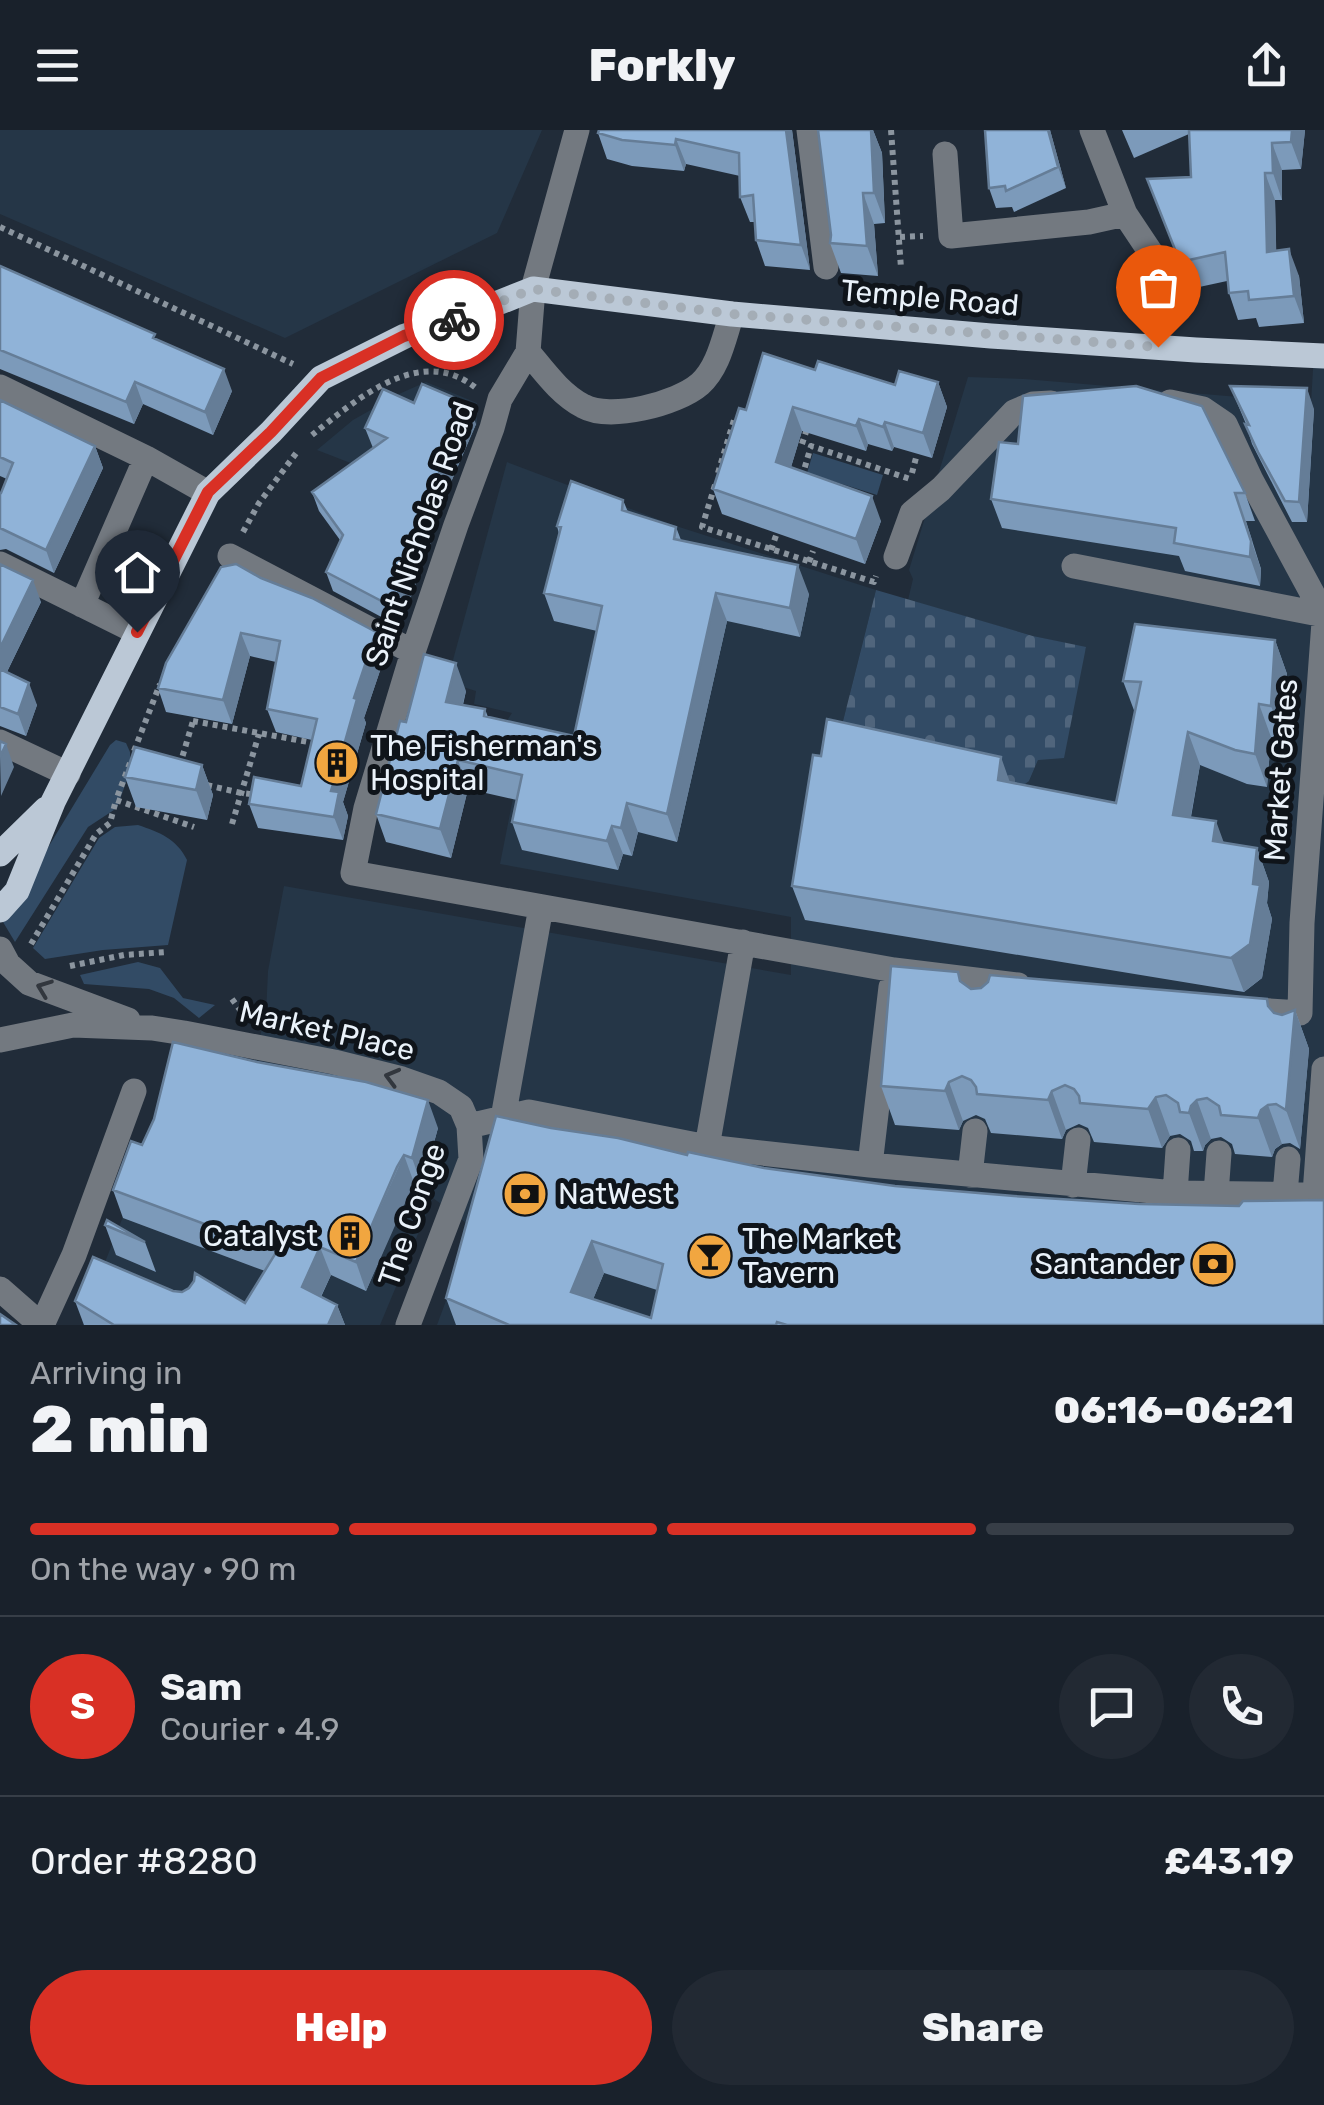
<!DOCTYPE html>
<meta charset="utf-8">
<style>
body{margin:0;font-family:Rubik,sans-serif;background:#222933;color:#f1f3f6;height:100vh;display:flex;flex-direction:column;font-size:38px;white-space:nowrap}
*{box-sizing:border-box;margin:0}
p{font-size:32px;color:#9fa3a9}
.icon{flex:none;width:55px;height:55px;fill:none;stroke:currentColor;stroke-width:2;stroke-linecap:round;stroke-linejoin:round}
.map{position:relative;height:1195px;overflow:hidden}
.sheet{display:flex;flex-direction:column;background:#19212b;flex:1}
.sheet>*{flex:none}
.pin{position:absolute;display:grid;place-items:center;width:85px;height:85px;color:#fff;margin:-102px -42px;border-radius:50% 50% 50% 0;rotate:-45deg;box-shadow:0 0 10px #0007}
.pin .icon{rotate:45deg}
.courier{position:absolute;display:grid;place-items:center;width:100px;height:100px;margin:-50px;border:8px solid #d93025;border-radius:50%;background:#fff;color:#222;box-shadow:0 2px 12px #0007}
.summary em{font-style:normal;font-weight:800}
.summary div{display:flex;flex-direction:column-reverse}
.summary{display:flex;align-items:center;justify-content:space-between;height:170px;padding:0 30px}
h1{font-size:65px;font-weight:800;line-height:75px}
.bar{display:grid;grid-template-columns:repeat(4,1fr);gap:15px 10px;align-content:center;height:120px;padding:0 30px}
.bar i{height:12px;border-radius:8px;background:#373e47}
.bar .active{background:#d93025}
.bar p{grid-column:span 4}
.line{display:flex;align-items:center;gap:25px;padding:0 30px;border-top:2px solid #373e47}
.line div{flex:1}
.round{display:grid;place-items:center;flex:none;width:105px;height:105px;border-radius:52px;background:#222933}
.cta{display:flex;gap:20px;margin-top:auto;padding:20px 30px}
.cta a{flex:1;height:115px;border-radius:60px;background:#d93025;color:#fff;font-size:40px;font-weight:800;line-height:115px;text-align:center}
.cta a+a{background:#222933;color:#f1f3f6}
header{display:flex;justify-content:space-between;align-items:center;height:130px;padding:0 30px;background:#19212b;font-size:45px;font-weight:800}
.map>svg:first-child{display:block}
.built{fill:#253647}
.green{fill:#324b65}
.cemetery{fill:url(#cemetery-stones)}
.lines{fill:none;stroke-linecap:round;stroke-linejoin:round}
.path{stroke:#8b959f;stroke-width:6;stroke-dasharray:5 5;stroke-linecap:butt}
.minor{stroke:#737980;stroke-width:25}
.major{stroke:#bbc8d6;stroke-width:25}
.wall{fill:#7c9aba;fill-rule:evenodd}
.shaded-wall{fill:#657d97}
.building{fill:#90b3d8;stroke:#657d97;stroke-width:2.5;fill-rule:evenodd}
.oneway{stroke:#32373e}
.done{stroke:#a4adb6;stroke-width:10;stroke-dasharray:0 18}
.route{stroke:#d93025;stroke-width:12}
.labels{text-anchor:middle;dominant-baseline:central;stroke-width:10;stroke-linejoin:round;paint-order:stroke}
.street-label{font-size:30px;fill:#eaf2fa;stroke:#0f141a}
.poi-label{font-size:30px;fill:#eaf2fa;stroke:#0f141a;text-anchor:start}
</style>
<header><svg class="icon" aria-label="menu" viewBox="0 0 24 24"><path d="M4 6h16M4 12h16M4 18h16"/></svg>Forkly<svg class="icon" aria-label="share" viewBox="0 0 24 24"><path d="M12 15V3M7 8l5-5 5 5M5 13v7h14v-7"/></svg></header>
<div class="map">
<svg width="1324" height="1195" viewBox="0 0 1324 1195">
<defs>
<pattern id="cemetery-stones" width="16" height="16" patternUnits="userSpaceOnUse" patternTransform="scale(2.5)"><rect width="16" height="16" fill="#324b65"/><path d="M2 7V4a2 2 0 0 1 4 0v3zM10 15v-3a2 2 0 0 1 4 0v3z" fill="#50657c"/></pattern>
</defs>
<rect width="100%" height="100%" fill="#212c39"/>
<path class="built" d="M0,0h542l-45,103 -212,105 -285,-124z
M1314,223h10v972h-887l36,-97 -40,-30 -53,127h-297l-1,-5 60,-151 107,-92 17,-63 2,-43 16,-85 507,89v-58l-291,-53 18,-91 -22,-36 16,-24 -38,-9 2,-13 -29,-9 60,-220 166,63 203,65 -40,159 193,32 57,-133 -53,-12 -125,-36 5,-21 -4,-9 59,-193 56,2 287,24z
M426,252l51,21v21l-26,58 -5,18 -129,-50 36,-30 46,-26z"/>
<path class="green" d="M813,323l70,22 -6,20 -70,-22z
M116,610l10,3 4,9v19l-13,37 -29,19 -73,115 -12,-20 107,-177z
M138,695c21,7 39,14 49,35l-19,85 -65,5 -58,9 -12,-11 66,-110 16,-11z
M138,832l22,6 23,30 32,7 -16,13 -25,-20 -25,-9 -65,-5 -4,-9z"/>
<path class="cemetery" d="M876,460l157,46 53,11 -22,111 -26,2 -9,21 -12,9 -181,-41z"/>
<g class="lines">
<path class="path" d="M891,0l10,138
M0,97l293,137
M900,107l23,-1
M312,305c44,-35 108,-92 164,-47
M802,314l6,-18
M718,343l16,-53 7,2
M912,343l5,-19
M802,347l9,-31 99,33
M715,355l-13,42 172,55 2,-6
M243,402l16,-29 38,-51
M771,420l8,-23
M809,432l4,-11
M193,591l126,23 -14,56 -64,-7 -65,-15z
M134,621l26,-67
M130,633l-14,37 78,27
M232,694l27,-90
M31,814l65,-110 14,-11 6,-23
M70,836l54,-11 42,-3
M232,869l11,15"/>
<path class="minor" d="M577,0l-44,159 -5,63 -28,47 -8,29 -36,97 -43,127 -47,156 -13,65 541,97 124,15
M809,0l17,137
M1092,0l33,84 26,39 13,31
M945,24l6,82 138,-14 36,-8
M528,222c16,19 32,42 55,54 27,15 94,-2 117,-22 19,-17 24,-47 32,-70
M0,257l146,71 62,35
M1170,272l33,7 22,15 26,56 73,135
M230,426l183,96
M896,427l16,-44 29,-24 73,-77 19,-8 18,-1
M0,434l137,68
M1074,436l250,49
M82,475l64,-147
M0,612l68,32
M0,819l8,15 21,19 99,37
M1242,879l58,4 2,-90 22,-301
M0,910l73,-15 79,3 32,5 150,29 68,17 37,13 22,15 8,19 2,33 -63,166
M503,988l38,-211
M469,996l60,-14 178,35 163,18 305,28 149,2
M707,1017l36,-205
M870,1035l21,-178
M970,1045l5,-44
M1073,1055l5,-45
M1175,1063l3,-43
M1216,1064l3,-41
M1285,1064l3,-35
M1315,1064l9,-125
M0,1159l41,36
M42,1195l32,-70 60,-164"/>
<path class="major" d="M0,724l46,-45
M0,780l17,-19 36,-89 155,-309 63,-61 50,-54 84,-42 60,-20 68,-27 199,25 259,22 205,14 128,6"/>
</g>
<path class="wall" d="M599,0h193l18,140 -45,-4 -9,-26 -1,-18h-5l-10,-25v-21l-54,-12 -2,7 -52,-5 -25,-7 -9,-26z
M818,0h55l9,23 3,70 -11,1 4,52 -37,-3 -11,-30 1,-8z
M1050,0l16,58 -52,24 -2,-5 -16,1 -7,-20z
M1122,0h183l-4,39 -19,1v30h-7l1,51 23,25 5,47 -45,4 -3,-9 -18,2 -9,-27 -2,-12 -37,8 -43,-110 44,-2 -2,-43 -55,24z
M0,136l157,74 75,51 -19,44 -70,-31 -9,20 -134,-55z
M815,240l80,15 43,-3 9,25 -15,51 -38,-11 -2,4 -24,-7 -2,7 -64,-20 -11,36 90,54 -16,43 -143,-50 -9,-25 33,-79z
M1230,256l84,23 -7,113h-15l-40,-78 -6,-20z
M0,270l95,46 8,22 -49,105 -48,-24 -6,1v-57h1l6,-14 -7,-3z
M414,273l62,21 -31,72 1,4 -46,127 -67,-36 -7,-19 14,-32 -21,-29 -7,-19 61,-44 -8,-20z
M1245,363l10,28h-9l15,48 -1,17 -75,-15 -6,-15 -177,-28 -11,-29z
M623,370l5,12 48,15 5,13 128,54 -9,43 -73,-16 -50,221 -39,-10 -6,24 -9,-2 -5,16 -96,-20 -10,-28 5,-22 -49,-11 -17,69 -65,-16 -10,-28 30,-92 60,-31 -3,14 22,4 3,8 86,19 23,-105 -43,-10 -10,-28 15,-59 -2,-8z
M0,434l41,38 -34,70 30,33 -11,31 -26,-10z
M221,437l164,89 -21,62 2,5 -23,79 5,14 -5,24 -85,-12 -9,-24 52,-18 11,-46 -36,-8 -9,-23 9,-47 -26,-6 -18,68 -66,-12 -8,-24z
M1275,510l12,34 -3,65 -13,-2 -4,50 -20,-3 -47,-19 -9,52 33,26 33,5 12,34 -2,21 5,16 -10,59 -18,14 -439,-72 -13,-34 218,-104 106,21 19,-90 -12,-32z
M202,635l11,30 -6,25 -71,-13 -11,-30z
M961,852l10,7 299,20 4,4 8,2 13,-5 14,39 -9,100 -10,-6 -8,1 -7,5 -3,8 -37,-3 -3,-10 -11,-7 -10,2 -6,6 -2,6h-9l-3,-10 -11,-7 -10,2 -8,12 -68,-6 -6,-14 -9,-4 -13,6 -4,9 -71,-6 -6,-14 -9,-4 -13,6 -4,9 -64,-5 -14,-39z
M438,998l-16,58 -8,-3 -7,12 -41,96 -35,-16 -10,22 16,8 8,20h-261l-9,-24 98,-10 72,12 20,-32 -142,-53 -10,-28 29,-45z
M551,998l136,27 77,13 131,18 119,10 125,8 100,2 85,119h-868l-10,-27zM604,1143l53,17 -6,28 -58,-19z
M105,1095l40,17 11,30 -40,-17z"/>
<path class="shaded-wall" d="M786,0h6l18,140 -9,-25z
M871,0h2l9,23 3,70 -11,-30z
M1048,0h2l16,58 -8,-21z
M1292,0h13l-4,39 -10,-27z
M676,9l10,25 -2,7 -9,-26z
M1272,13l10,27v30l-9,-27z
M1265,43l10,27 2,79 -10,-27z
M863,63l11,31 4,52 -11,-30z
M1289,119l10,27 5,47 -10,-27z
M224,239l8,22 -19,44 -8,-23z
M135,252l8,22 -9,20 -8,-22z
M938,252l9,25 -15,51 -9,-25z
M1307,258l7,21 -7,113 -8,-20z
M469,274l7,20 -31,72 1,4 -46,127 -7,-20 43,-127z
M793,277l9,24 -17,56 -9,-25z
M859,289l9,25 -2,7 -10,-25z
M885,292l9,25 -2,4 -9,-24z
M95,316l8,22 -49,105 -8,-23z
M1235,363l26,76 -1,17 -10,-29z
M872,366l9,25 -16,43 -9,-25z
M798,435l11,29 -9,43 -10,-29z
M33,450l8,22 -41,84v-38z
M716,463l11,28 -50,221 -10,-28z
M376,502l9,24 -21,62 2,5 -23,79 5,14 -5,24 -9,-23 -3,-26 23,-93z
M241,503l9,23 -18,68 -9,-24z
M1275,510l12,34 -3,65 -13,-33z
M456,533l10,28 -10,39 -10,-28z
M29,553l8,22 -11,31 -8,-22z
M1259,574l12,33 -4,50 -12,-33z
M1188,602l12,33 -15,83 -12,-33z
M6,614l8,23 -13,29 -1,-39z
M1001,627l12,34 -15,-11z
M458,630l10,29 -17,69 -11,-29z
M202,635l11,30 -6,25 -11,-30z
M627,673l11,29 -6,24 -11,-28z
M1216,691l12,33 -15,-13z
M612,696l11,28 -5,16 -11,-29z
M1257,718l12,34 -2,21 5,16 -10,59 -18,14 -13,-34 22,-74z
M1295,880l14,39 -9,100 -14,-39z
M949,952l14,39 -4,9 -14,-39z
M1052,961l14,39 -4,9 -14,-39z
M1156,967l14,39 -8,12 -14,-39z
M428,970l10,28 -16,58 -10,-28z
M1197,970l14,39 -6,6 -2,6 -14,-38 2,-7z
M1268,975l14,39 -7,5 -3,8 -14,-39 3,-8z
M404,1025l10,28 -48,108 -10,-29z
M592,1111l12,32 -21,51 -12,-32z
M320,1117l11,28 -19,40 -10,-28z
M337,1175l8,20h-17z"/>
<path class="building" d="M599,0h187l15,115 -45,-5 -3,-45 -13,2 -1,-44 -63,-14 -1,6 -53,-5 -24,-7z
M818,0h53l3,63h-11l4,53 -37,-3 1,-8z
M985,0h63l10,37 -52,24 -1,-5 -16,2z
M1189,0h103l-1,12 -19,1 1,30h-8l2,79 22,-3 5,47 -45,4 -1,-9 -19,2 -4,-41 -45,10 -33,-83 44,-2z
M0,136l155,68 -2,4 71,31 -19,43 -70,-30 -9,20 -126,-52z
M763,223l52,17 3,-9 77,24 4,-14 39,11 -15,51 -38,-11 -2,5 -24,-8 -3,7 -63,-19 -17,55 96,34 -16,43 -143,-50 26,-81 7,2z
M422,254l47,20 -33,76 3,1 -46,126 -67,-35 17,-37 -31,-43 75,-54 -22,-10 18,-39 31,14z
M1136,256l66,20 43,87h-10l16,48 -1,16 -76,-14 2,-15 -185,-29 8,-57 19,2 5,-48z
M1230,256l77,2 -8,114 -14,-1 -27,-49 -13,-28 4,1z
M0,270l95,46 -49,104 -46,-22v-35h1l12,-30 -13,-6z
M571,351l52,19 -1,10 54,17 -2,12 124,26 -8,43 -74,-15 -49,221 -40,-11 -6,25 -9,-2 -5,15 -95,-19 10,-47 -64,-15 -18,69 -64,-15 24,-93 6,1 18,-68 32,9 -10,39 39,7 -1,7 90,20 28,-130 -58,-13 17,-66 -4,-1z
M0,434l33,16 -33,68z
M236,434l25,14 51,20 64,34 -22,66 3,1 -26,92 8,1 -5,25 -85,-13 5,-27 47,9 16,-67 -50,-10 13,-68 -39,-8 -18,67 -65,-12 8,-25 55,-96z
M1135,494l140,16 -4,66 -12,-2 -4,50 -20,-4 -47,-18 -15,83 43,6 -3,20 44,7 -4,36 7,1 -10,59 -19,14 -439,-72 21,-131 8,1 6,-37 174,38 -3,23 118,23 25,-121 -18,-1z
M0,539l29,14 -11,31 -18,-7z
M0,611l6,3 -6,13z
M135,617l67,18 -6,25 -71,-13z
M891,836l67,6 2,9 11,8 10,-1 7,-6 2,-7 277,24 1,7 6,7 8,2 13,-5 -9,100 -10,-6 -8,1 -7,5 -3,8 -37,-3 -2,-9 -12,-8 -10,2 -6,6 -2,7 -9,-1 -2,-9 -12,-8 -10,2 -8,12 -68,-6 -1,-7 -5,-7 -9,-4 -13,6 -4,9 -71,-6 -1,-7 -5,-7 -9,-4 -13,6 -4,9 -64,-5z
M173,912l84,20 109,20 62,18 -16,58 -8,-3 -7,12 -41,95 -36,-15 -18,40 35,18 -9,20h-214l-39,-24 18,-44 80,34 9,1 7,-4 5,-7 1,-8 50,30 32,-52 -164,-61 18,-49 11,4 12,-26z
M496,986l55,12 67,10 69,17 1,-3 76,16 131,18 119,10 125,8 100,2 4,-5 81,-1v125h-537l-10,-3 -1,3h-267l-63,-27zM592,1111l71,23 -12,54 -80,-26z
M107,1090l38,22 -40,-17z
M0,1184l16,11h-16z"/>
<defs><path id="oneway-chevron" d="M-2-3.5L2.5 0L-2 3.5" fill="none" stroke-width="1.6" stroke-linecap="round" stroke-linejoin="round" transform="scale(2.5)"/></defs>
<g class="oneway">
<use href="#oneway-chevron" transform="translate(44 858) rotate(-159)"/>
<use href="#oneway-chevron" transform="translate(392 947) rotate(-165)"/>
</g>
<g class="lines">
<path class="done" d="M454,190l79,-31 199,25 426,33"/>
<path class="route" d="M137,502l71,-140 63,-60 50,-54 83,-42 50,-16"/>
</g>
<defs>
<symbol id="building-disc" viewBox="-11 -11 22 22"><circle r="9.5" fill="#f1a640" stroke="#0f141a"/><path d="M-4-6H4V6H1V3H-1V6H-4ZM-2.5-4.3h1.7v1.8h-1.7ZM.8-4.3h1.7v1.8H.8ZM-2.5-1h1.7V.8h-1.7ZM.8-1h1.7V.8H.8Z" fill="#111"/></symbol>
<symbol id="bank-disc" viewBox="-11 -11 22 22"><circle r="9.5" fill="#f1a640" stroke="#0f141a"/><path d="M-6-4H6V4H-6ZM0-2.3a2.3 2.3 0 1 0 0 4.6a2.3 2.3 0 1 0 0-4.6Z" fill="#111"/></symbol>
<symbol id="bar-disc" viewBox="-11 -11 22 22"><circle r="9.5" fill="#f1a640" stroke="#0f141a"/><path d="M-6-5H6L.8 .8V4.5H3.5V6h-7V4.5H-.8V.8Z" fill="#111"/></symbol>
</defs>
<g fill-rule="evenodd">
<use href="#building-disc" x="312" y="608" width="50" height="50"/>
<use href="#bank-disc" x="500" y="1039" width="50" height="50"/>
<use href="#building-disc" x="325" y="1081" width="50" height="50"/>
<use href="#bar-disc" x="685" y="1101" width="50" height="50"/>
<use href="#bank-disc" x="1188" y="1109" width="50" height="50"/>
</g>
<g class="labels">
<g class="street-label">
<text transform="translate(930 168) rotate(5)">Temple Road</text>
<text transform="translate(420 404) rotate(-71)">Saint Nicholas Road</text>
<text transform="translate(1281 640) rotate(-86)">Market Gates</text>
<text transform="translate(327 901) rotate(13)">Market Place</text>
<text transform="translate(412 1085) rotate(-71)">The Conge</text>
</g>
<g class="poi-label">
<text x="370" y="616">The Fisherman's<tspan x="370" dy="34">Hospital</tspan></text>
<text x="558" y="1064">NatWest</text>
<text x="318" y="1106" text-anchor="end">Catalyst</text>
<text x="742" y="1109">The Market<tspan x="742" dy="34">Tavern</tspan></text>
<text x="1180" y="1134" text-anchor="end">Santander</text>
</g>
</g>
</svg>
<div class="pin" style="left:1158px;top:217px;background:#ea580c"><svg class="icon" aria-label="bag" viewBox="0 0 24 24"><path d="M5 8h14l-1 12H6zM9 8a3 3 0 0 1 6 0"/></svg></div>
<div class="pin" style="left:137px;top:502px;background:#1f2937"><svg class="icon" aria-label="home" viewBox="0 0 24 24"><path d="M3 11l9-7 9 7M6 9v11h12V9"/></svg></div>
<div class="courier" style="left:454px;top:190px"><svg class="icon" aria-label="bike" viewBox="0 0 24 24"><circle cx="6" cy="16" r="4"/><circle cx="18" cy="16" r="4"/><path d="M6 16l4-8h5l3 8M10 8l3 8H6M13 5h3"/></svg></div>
</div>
<section class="sheet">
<div class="summary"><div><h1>2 min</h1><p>Arriving in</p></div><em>06:16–06:21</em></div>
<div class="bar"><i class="active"></i><i class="active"></i><i class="active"></i><i></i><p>On the way · 90 m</p></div>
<div class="line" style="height:180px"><b class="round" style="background:#d93025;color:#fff">S</b><div><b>Sam</b><p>Courier · 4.9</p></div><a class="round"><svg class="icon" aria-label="chat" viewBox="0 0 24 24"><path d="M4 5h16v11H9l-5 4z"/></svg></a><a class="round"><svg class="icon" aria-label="phone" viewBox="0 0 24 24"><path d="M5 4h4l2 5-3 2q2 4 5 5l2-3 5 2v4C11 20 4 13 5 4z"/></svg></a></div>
<div class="line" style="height:130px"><div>Order #8280</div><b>£43.19</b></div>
<div class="cta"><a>Help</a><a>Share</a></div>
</section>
